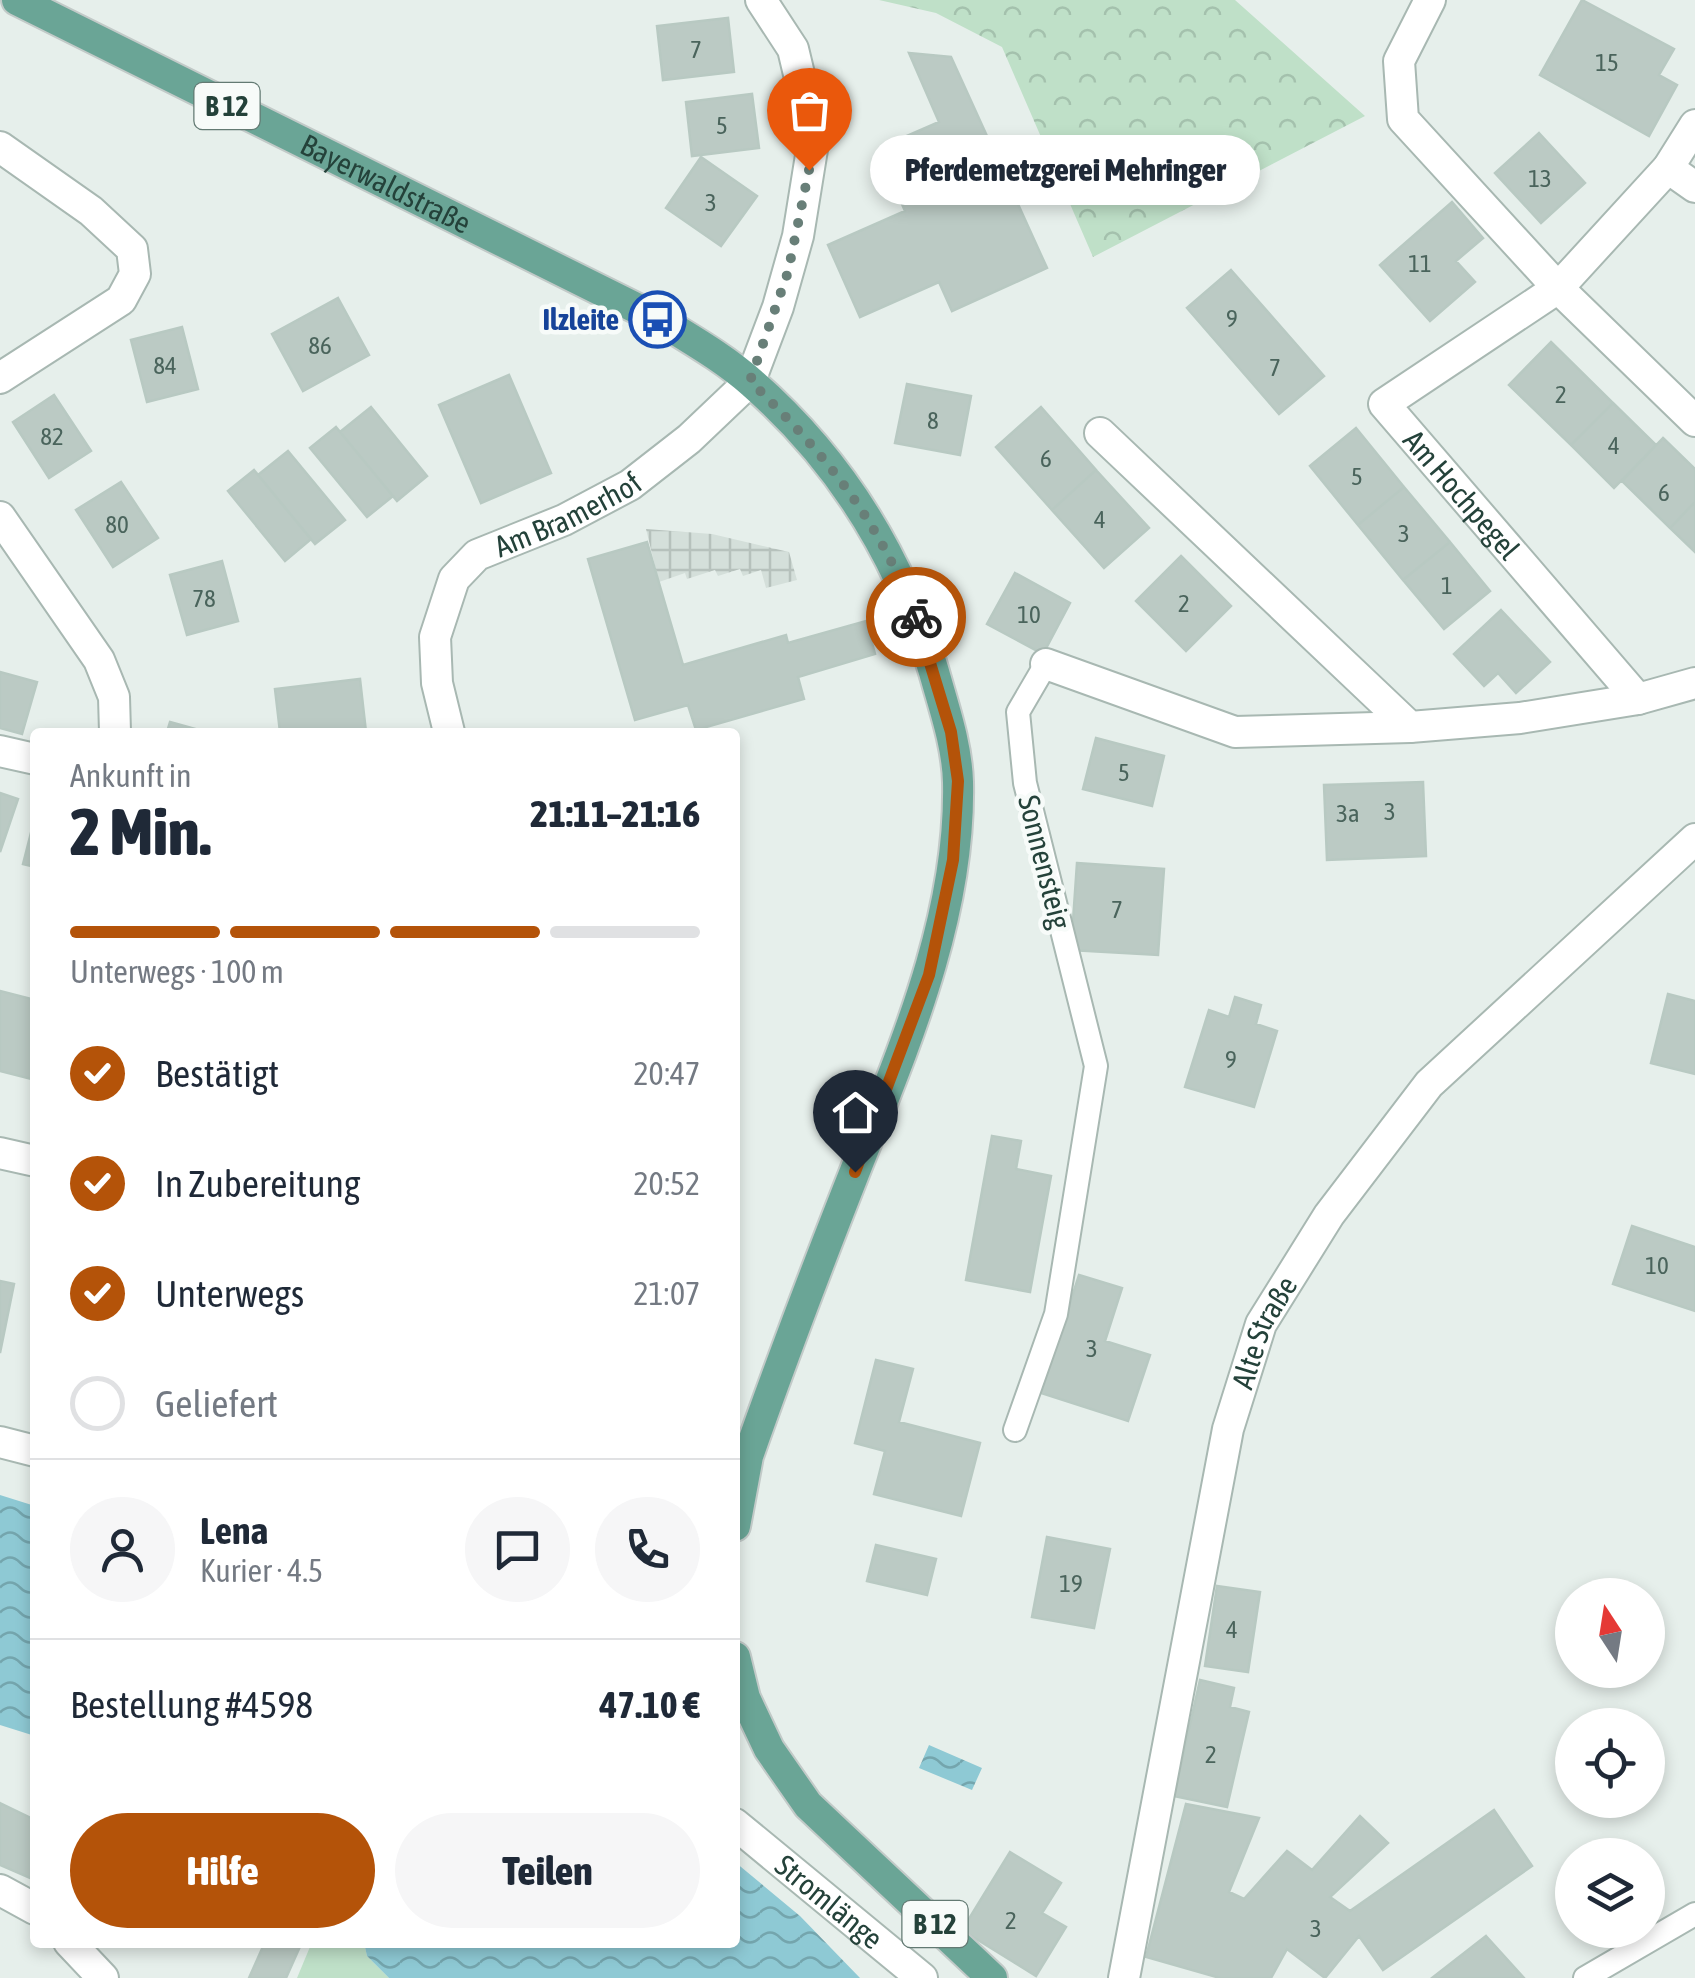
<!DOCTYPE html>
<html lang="de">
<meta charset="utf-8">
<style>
body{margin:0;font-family:"Asap Condensed",sans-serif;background:#f6f6f7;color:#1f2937;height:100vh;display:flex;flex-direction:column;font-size:38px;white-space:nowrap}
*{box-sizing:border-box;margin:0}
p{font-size:32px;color:#747a83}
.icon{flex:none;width:55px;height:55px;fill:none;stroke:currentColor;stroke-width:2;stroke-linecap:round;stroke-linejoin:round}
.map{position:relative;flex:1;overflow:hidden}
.panel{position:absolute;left:30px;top:728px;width:710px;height:1220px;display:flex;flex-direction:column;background:#fff;border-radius:10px;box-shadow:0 5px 15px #0003}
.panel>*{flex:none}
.needle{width:65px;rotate:348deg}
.fabs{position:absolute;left:1555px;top:1578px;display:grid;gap:20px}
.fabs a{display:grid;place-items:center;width:110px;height:110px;border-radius:50%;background:#fff;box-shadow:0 5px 15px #0003;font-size:50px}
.pin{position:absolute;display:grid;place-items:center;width:85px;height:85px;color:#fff;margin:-102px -42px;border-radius:50% 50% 50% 0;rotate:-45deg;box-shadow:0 0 10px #0007}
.pin .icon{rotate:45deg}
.courier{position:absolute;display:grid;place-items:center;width:100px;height:100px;margin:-50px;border:8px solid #b45309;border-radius:50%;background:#fff;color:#222;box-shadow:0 2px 12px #0007}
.bubble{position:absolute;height:70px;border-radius:35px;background:#fff;box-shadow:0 5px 15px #0003;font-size:32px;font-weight:800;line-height:70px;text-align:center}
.head em{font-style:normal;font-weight:800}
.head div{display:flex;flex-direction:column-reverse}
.head{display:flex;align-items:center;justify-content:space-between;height:170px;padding:0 40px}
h1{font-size:65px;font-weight:800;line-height:75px}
.bar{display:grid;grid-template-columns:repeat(4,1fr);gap:15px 10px;align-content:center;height:120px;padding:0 40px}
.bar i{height:12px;border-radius:8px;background:#e0e1e3}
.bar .current{background:#b45309}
.bar p{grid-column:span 4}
.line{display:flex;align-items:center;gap:25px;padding:0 40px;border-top:2px solid #e0e1e3}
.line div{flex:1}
.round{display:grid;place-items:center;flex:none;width:105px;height:105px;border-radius:52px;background:#f6f6f7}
ol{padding:0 40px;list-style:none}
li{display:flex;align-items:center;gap:30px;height:110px}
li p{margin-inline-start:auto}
li .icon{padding:10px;border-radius:50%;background:#b45309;color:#fff;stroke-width:4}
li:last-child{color:#747a83}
li i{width:55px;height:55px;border:5px solid #e0e1e3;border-radius:50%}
.cta{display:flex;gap:20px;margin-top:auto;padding:20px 40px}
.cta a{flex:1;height:115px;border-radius:60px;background:#b45309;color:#fff;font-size:40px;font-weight:800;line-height:115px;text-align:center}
.cta a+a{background:#f6f6f7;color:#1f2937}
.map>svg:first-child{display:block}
.industrial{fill:url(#industrial-grid)}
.green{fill:#bfe0c8}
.forest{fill:url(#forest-crowns)}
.water{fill:url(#water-waves)}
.building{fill:#bbcac4;stroke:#b8c9c2;stroke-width:2.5}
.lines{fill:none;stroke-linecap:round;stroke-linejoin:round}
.service-casing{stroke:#a8b8b2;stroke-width:26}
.minor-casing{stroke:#a8b8b2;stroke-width:34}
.tertiary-casing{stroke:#a8b8b2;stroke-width:34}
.primary-casing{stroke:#c2cac8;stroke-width:34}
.service{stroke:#fff;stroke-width:22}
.minor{stroke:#fff;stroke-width:30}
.tertiary{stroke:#fff;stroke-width:30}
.primary{stroke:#6aa596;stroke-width:30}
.done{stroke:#687f78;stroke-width:10;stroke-dasharray:0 18}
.route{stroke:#b45309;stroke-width:12}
.labels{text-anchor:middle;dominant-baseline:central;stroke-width:9;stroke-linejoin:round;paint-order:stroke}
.number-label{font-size:25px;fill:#4a645c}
.shield{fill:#f7fbf9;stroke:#637a73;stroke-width:2.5}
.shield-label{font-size:28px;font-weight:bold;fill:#24423a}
.street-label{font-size:30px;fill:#24423a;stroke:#f7fbf9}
.transit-label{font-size:30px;font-weight:bold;fill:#164399;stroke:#f7fbf9;text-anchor:end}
</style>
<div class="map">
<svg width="1695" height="1978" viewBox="0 0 1695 1978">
<defs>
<pattern id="industrial-grid" width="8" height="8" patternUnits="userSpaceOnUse" patternTransform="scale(2.5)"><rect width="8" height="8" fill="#d4dfda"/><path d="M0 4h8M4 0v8" fill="none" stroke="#b6c1bc"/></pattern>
<pattern id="forest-crowns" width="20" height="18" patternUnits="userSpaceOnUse" patternTransform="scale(2.5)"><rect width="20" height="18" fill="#bfe0c8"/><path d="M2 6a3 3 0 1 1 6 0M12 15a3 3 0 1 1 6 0" fill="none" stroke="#a4c1ad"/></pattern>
<pattern id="water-waves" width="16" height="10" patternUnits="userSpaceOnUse" patternTransform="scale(2.5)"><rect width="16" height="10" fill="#8ec9d4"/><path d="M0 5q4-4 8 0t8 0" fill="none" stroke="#74a5ad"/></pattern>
</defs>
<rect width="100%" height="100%" fill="#e6efeb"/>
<path class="industrial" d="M646,529l66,5 77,18 8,28 -31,8 -5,-18 -18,6 -3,-7 -22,7 -3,-6 -28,9 -2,-6 -26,9z"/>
<path class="green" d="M312,1942l52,1 3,13 22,22h-92z"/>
<path class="forest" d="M879,0h356l130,116 -272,141 -91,-210 -66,-34z"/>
<path class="water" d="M0,1495l35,11v230l-35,-11z
M929,1745l53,23 -10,22 -53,-22z
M735,1862l65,54 60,62h-471l-22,-22 -3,-13 371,-1z"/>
<path class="building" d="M1582,0l92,49 -15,26 18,10 -28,51 -109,-61z
M728,18l6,54 -71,8 -6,-54z
M909,53l42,4 96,211 -95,43 -13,-29 -79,35 -32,-72 77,-34 -17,-39 7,-2 -11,-24 55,-24z
M752,94l7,54 -67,8 -6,-54z
M1539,133l46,50 -44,40 -46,-50z
M701,157l56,39 -36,50 -55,-38z
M1452,202l31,36 -27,23 19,21 -45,39 -50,-56z
M1231,270l93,106 -45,38 -92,-106z
M338,298l31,57 -66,36 -31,-57z
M182,327l16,62 -51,13 -16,-62z
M1551,342l62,61 -42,42 -62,-60z
M509,375l42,98 -70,30 -42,-98z
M907,384l64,12 -11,59 -65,-12z
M54,395l37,56 -42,27 -36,-56z
M1613,403l43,42 -42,43 -43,-43z
M371,407l56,69 -30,25 -57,-69z
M1041,407l55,63 -44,40 -56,-63z
M336,427l57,69 -26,21 -57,-69z
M1356,428l48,59 -46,38 -48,-59z
M1663,438l32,31v33l-25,26 -48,-47z
M288,451l57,69 -30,24 -57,-69z
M254,470l57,69 -26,22 -57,-70z
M1096,470l53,58 -45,40 -52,-58z
M121,482l37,56 -45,29 -37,-57z
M1404,487l46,55 -47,38 -45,-55z
M1695,502v50l-25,-24z
M647,542l36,123 103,-30 2,8 78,-22 9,33 -77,23 6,22 -108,31 -8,-25 -53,15 -47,-161z
M1450,542l40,49 -46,38 -41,-49z
M1181,556l50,50 -45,45 -50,-50z
M222,561l16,60 -51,14 -17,-60z
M1015,573l55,30 -27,51 -56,-30z
M1501,610l49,52 -34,31 -18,-20 -14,13 -30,-32z
M0,672l37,10 -15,52 -22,-6z
M360,679l6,53h-86l-5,-43z
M170,722l36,10h-39z
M1096,738l68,18 -12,50 -69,-17z
M1423,782l3,74 -99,4 -3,-75z
M0,793l18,6 -18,53z
M35,817v50l-12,-3z
M1077,863l87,6 -6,86 -87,-5z
M0,991l35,9v80l-35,-9z
M1668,994l27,7v73l-44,-11z
M1235,997l26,8 -5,19 21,7 -23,76 -69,-20 24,-77 20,7z
M992,1136l29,5 -5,28 35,7 -21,116 -64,-12z
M1632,1226l63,21v64l-82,-27z
M1079,1275l43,13 -17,53 45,14 -22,66 -87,-28z
M0,1281l14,3 -14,69z
M876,1360l37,9 -14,53 81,21 -19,73 -87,-22 11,-43 -30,-8z
M1047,1537l63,12 -16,79 -62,-11z
M876,1545l60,14 -9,36 -60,-14z
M1217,1586l43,6 -12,80 -43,-6z
M1200,1680l34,8 -4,19 19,5 -22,95 -53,-11z
M0,1803l35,17v60l-35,-15z
M1186,1804l73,14 -30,74 15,7 43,-48 25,19 48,-54 28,27 -58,54 20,14 144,-101 38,56 -149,104 -24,-34 -34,42 -38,-29 -16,29h-51l-74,-21z
M1010,1852l51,31 -19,30 24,14 -30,49 -74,-46z
M1486,1936l38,42h-92z
M265,1942h37l-16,36h-37z"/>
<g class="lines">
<defs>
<path id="service" d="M1015,1430l41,-116 40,-248 -71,-283 -7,-71 28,-48
M1585,1978l110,-64"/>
<g id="minor">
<path d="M1430,0l-31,61 4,58 155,169 137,133"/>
<path id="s1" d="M1695,125l-27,43 -110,120 -174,116 254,295 57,-16"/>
<path d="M0,147l91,64 41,38 3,25 -14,26 -121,78"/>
<path d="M1668,168l27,19"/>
<path d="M1100,433l310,294 110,-9 118,-19"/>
<path d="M0,517l99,143 15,37 1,35"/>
<path d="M1046,664l189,68 175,-5"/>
<path id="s2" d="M449,732l-12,-49 -2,-46 19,-58 23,-24 87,-35 66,-35 59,-46 61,-58 28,-74 20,-71 16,-99 -21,-88 -32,-49"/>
<path d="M0,751l35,8"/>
<path d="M0,1153l35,8"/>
<path d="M0,1442l35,9"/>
<path id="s3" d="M735,1824l187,154"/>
<path d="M0,1890l35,19"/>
<path d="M69,1942l34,36"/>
</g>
<g id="tertiary">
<path id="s4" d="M1124,1978l104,-549 33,-105 68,-109 100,-131 266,-245"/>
</g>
<g id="primary">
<path id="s5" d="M17,0l641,319c32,20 66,39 94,64 90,79 149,175 182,289 10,36 23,73 24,110 3,134 -53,263 -101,384 -38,96 -75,193 -109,290l-13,70"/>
<path d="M735,1657l10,41 24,51 39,56 184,173"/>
</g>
</defs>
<use href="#service" class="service-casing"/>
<use href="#minor" class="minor-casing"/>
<use href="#tertiary" class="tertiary-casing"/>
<use href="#primary" class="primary-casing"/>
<use href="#service" class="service"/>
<use href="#minor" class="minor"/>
<use href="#tertiary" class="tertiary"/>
<use href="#primary" class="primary"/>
</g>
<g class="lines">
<path class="done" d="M809,170l-21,102 -38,109c76,74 127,136 166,236"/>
<path class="route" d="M855,1172l74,-197 24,-115 5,-79 -7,-49 -35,-115"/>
</g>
<defs>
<symbol id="bus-ring" viewBox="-11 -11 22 22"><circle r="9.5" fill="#f7fbf9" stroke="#1a4fb4" stroke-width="1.5"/><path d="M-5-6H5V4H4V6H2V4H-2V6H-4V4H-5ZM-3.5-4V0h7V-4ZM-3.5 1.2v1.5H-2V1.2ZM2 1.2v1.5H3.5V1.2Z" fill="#1a4fb4"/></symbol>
</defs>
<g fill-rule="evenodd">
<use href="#bus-ring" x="626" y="288" width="63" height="63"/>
</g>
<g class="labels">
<g class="number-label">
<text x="696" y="49">7</text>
<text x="1607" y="62">15</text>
<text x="722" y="125">5</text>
<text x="1540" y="178">13</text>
<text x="711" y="202">3</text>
<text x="1420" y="263">11</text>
<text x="1232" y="318">9</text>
<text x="320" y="345">86</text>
<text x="165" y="365">84</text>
<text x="1275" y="367">7</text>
<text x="1561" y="394">2</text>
<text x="933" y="420">8</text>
<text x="52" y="436">82</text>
<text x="1614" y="445">4</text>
<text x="1046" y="458">6</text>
<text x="1357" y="476">5</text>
<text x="1664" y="492">6</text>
<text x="1100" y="519">4</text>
<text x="117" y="524">80</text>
<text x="1404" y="533">3</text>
<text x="1447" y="585">1</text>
<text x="204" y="598">78</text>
<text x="1184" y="603">2</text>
<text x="1029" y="614">10</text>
<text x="1124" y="772">5</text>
<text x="1390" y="811">3</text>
<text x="1348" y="813">3a</text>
<text x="1117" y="909">7</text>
<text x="1231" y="1059">9</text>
<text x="1657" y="1265">10</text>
<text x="1092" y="1348">3</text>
<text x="1071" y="1583">19</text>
<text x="1232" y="1629">4</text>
<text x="1211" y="1754">2</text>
<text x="1011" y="1920">2</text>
<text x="1316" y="1928">3</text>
</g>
<g class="shield">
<rect x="194.5" y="83" width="65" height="46" rx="8"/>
<rect x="902.5" y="1901" width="65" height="46" rx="8"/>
</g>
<g class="shield-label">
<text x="227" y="106">B 12</text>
<text x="935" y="1924">B 12</text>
</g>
<g class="street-label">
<text stroke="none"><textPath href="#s5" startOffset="412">Bayerwaldstraße</textPath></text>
<text stroke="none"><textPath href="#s1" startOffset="542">Am Hochpegel</textPath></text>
<text stroke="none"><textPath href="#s2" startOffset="290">Am Bramerhof</textPath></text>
<text transform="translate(1045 862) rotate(76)">Sonnensteig</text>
<text stroke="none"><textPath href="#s4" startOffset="662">Alte Straße</textPath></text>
<text stroke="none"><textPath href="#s3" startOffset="122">Stromlänge</textPath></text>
</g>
<g class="transit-label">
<text x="619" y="319">Ilzleite</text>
</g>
</g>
</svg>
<div class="fabs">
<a><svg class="needle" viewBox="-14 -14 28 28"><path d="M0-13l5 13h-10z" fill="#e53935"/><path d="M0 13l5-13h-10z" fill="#747a83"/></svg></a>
<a><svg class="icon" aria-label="locate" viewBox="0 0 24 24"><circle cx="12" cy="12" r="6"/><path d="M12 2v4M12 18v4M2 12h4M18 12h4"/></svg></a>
<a><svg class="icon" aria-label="layers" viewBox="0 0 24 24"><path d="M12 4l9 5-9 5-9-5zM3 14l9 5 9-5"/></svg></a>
</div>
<div class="pin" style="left:809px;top:170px;background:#ea580c"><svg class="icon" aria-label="bag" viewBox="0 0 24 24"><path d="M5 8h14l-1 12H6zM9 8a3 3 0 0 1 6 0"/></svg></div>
<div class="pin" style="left:855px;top:1172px;background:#1f2937"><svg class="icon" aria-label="home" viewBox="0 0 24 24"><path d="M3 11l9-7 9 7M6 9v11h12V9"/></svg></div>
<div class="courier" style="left:916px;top:617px"><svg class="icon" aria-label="bike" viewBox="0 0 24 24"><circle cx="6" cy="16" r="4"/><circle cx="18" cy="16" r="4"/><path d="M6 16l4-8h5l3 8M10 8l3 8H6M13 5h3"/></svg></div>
<div class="bubble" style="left:870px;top:135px;width:390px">Pferdemetzgerei Mehringer</div>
<section class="panel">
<div class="head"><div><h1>2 Min.</h1><p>Ankunft in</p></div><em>21:11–21:16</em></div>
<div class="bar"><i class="current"></i><i class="current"></i><i class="current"></i><i></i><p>Unterwegs · 100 m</p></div>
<ol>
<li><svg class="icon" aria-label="check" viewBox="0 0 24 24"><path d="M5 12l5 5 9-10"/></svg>Bestätigt<p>20:47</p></li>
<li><svg class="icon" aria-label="check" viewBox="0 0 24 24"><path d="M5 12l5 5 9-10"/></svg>In Zubereitung<p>20:52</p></li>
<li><svg class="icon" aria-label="check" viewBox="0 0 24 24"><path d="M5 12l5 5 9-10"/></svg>Unterwegs<p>21:07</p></li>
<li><i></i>Geliefert</li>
</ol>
<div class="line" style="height:180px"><a class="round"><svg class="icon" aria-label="person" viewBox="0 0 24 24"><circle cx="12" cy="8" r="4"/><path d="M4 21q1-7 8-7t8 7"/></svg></a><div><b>Lena</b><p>Kurier · 4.5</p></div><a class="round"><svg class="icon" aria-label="chat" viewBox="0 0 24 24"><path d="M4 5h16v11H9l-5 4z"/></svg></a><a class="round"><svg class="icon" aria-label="phone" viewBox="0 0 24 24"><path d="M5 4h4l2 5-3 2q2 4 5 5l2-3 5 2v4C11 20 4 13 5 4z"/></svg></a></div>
<div class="line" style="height:130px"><div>Bestellung #4598</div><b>47.10 €</b></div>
<div class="cta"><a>Hilfe</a><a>Teilen</a></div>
</section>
</div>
